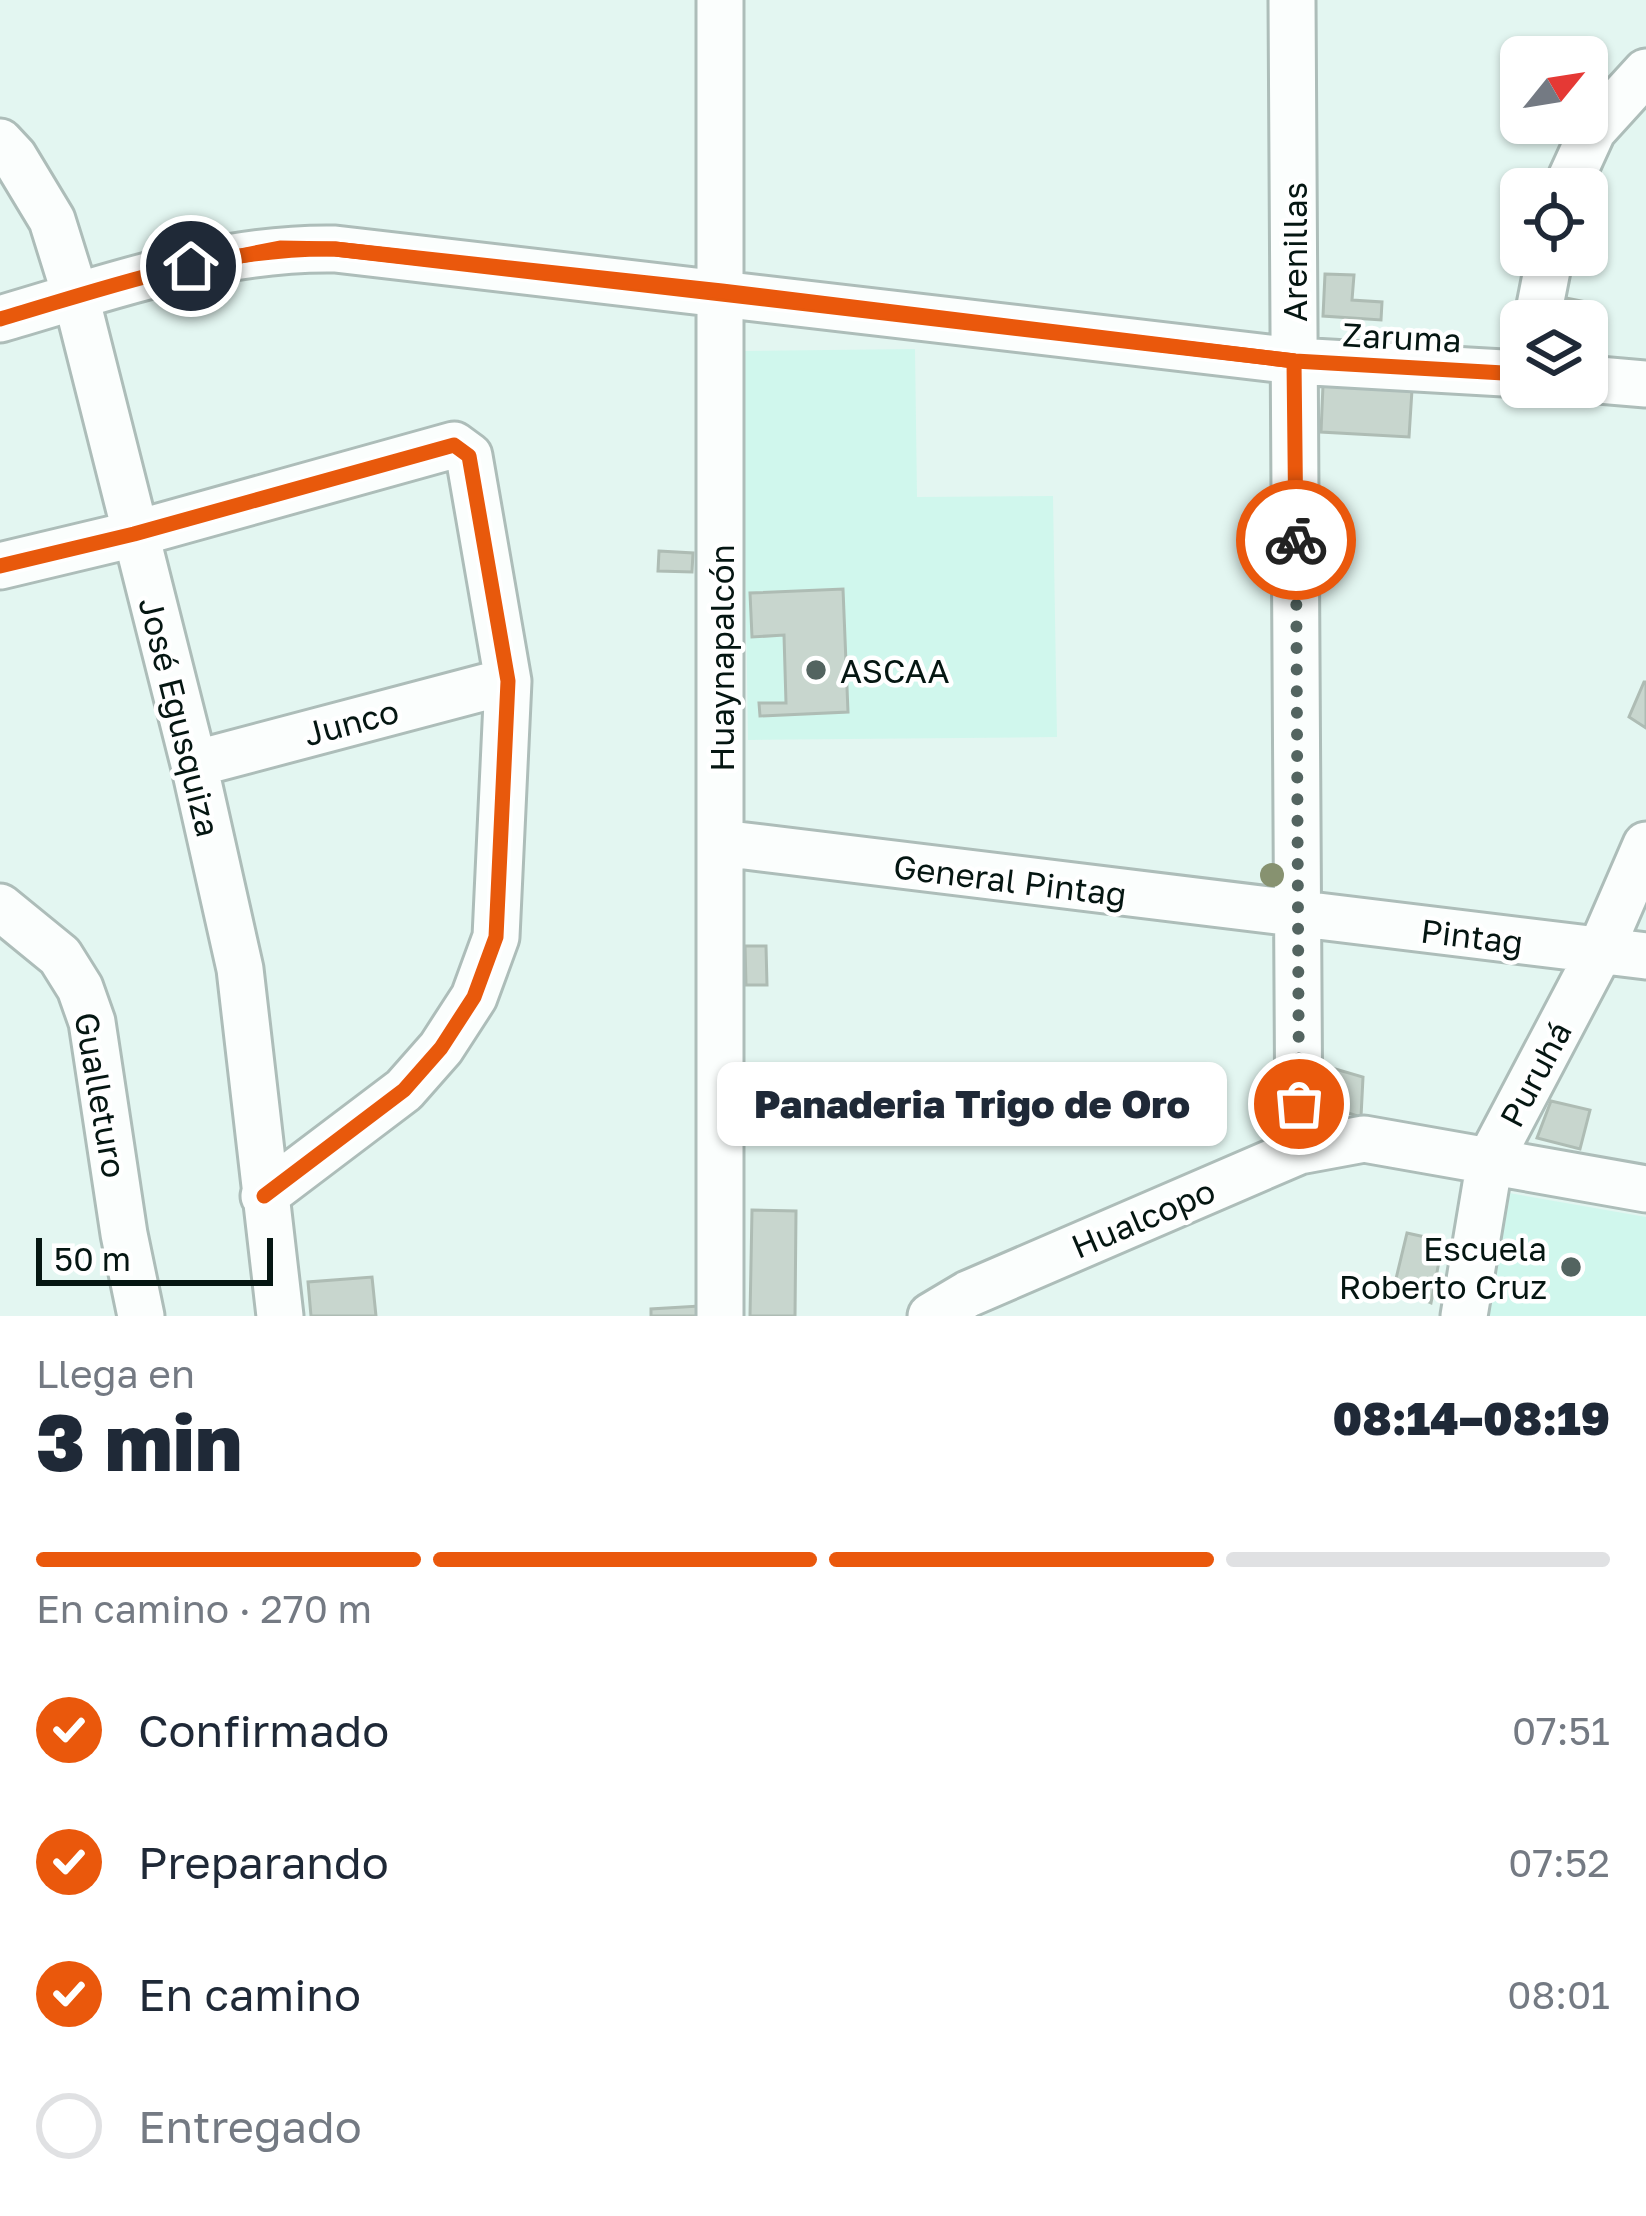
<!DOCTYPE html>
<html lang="es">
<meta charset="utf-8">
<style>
body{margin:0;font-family:"Golos Text",sans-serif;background:#f6f6f7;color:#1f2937;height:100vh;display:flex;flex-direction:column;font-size:45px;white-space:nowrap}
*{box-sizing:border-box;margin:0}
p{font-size:39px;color:#747a83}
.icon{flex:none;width:66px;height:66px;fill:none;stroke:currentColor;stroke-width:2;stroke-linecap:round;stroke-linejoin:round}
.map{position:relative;height:1316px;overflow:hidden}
.side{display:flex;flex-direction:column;background:#fff;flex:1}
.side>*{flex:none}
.needle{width:78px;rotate:60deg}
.buttons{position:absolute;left:1500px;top:36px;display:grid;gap:24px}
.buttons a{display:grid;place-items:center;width:108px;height:108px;border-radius:18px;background:#fff;box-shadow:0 3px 9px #0004;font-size:60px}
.scale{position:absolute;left:36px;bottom:30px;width:237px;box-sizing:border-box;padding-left:12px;border:6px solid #051612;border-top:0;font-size:33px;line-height:42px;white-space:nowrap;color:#051612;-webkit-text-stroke:9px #fff;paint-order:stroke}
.pin{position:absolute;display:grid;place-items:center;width:102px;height:102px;color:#fff;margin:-51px;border:6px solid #fff;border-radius:50%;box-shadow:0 3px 12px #0007}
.courier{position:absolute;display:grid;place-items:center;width:120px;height:120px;margin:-60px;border:9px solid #ea580c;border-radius:50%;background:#fff;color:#222;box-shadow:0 3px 15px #0007}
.bubble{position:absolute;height:84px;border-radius:18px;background:#fff;box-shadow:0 3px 9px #0004;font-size:39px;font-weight:800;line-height:84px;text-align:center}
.headline em{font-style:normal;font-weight:800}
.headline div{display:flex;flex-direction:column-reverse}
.headline{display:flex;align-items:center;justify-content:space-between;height:204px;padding:0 36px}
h1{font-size:78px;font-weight:800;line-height:90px}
.bar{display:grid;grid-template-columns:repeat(4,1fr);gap:18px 12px;align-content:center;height:144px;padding:0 36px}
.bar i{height:15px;border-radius:9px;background:#e0e1e3}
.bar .active{background:#ea580c}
.bar p{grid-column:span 4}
ol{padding:0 36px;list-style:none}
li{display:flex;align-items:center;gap:36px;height:132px}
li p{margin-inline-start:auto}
li .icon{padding:12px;border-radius:50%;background:#ea580c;color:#fff;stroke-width:4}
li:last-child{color:#747a83}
li i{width:66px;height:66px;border:6px solid #e0e1e3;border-radius:50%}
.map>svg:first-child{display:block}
.built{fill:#d0f7ed}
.building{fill:#c8d6ce;stroke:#aebcb4;stroke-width:3}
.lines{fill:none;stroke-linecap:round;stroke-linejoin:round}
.minor-casing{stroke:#adbdb9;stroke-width:51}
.minor{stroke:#fbfefd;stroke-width:45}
.cycleway-casing{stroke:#fff;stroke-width:22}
.cycleway{stroke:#e8590c;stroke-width:15}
.tree{fill:#879270}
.done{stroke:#536460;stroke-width:12;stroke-dasharray:0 21.6}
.route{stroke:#ea580c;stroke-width:15}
.poi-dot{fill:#536460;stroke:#fff;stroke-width:4.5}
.labels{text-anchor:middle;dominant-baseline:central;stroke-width:9;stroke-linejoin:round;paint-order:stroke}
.street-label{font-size:33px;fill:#051612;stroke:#fff}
.poi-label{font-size:33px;fill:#051612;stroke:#fff;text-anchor:start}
</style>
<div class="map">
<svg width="1646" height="1316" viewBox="0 0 1646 1316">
<rect width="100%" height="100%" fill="#e3f6f1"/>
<path class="built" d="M915,349l2,148 136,-1 4,241 -309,3 -6,-389z
M1509,1193l137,24v99h-158z"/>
<path class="building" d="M1325,274l29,1 -2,25 30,2 -1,18 -58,-4z
M1566,298l25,5 -4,20 -25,-2z
M1413,374l-4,63 -88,-5 2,-47 8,-9z
M659,551l34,2 -1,19 -34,-1z
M843,589l5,123 -88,4 -1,-13h27l-2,-68 -32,2 -2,-44z
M1644,682h2v46l-17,-11z
M745,946h21l1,39h-21z
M1325,1066l38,11 -2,40 -36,-11z
M1551,1101l39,9 -10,39 -43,-11z
M752,1210l44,1 -1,105h-45z
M1407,1233l36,8 -12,62 -37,-16z
M372,1277l4,39h-65l-3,-34z
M699,1306v10h-48v-7z"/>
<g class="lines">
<defs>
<path id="minor" d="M720,0v1316
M1292,0l7,1151
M0,142l14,15 38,63 24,77 118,467 46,205 40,347
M1566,189l27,-59 53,-58
M0,319c110,-32 219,-72 335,-70l960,112 226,13
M1537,321l13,-66
M1587,379l59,5
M0,566l134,-32 320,-89 15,11 39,225 -12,256 -22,60 -33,51 -37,42 -140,106
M194,764l314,-83
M721,843l925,113
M0,907l60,49 20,32 12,34 32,212 17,82
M931,1316l37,-22 331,-143 65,-12 282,50
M1464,1316l26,-156 110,-209 46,-106"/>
</defs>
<use href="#minor" class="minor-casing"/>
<use href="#minor" class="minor"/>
<defs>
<path id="cycleway" d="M0,319c110,-32 219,-72 335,-70l960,112 226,13
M0,566l134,-32 320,-89 15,11 39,225 -12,256 -22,60 -33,51 -37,42 -140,106"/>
</defs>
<use href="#cycleway" class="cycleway-casing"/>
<use href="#cycleway" class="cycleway"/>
</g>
<circle class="tree" cx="1272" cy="875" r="12"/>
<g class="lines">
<path class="done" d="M1296,540l3,564"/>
<path class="route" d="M191,266l89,-18 55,1 387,42 572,70 2,179"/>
</g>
<g class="poi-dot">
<circle cx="816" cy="670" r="12"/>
<circle cx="1571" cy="1267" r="12"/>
</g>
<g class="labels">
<g class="street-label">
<text transform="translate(1294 252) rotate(-90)">Arenillas</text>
<text transform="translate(1402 337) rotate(3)">Zaruma</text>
<text transform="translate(721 658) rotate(-90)">Huaynapalcón</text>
<text transform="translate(180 717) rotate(76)">José Egusquiza</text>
<text transform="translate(351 722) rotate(-15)">Junco</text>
<text transform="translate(1010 880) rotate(7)">General Pintag</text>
<text transform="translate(1472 936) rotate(7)">Pintag</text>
<text transform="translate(1535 1074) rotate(-62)">Puruhá</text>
<text transform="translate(101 1095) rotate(80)">Gualleturo</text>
<text transform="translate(1143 1218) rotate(-23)">Hualcopo</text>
</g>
<g class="poi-label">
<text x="840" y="670">ASCAA</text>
<text x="1547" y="1248" text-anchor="end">Escuela<tspan x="1547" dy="38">Roberto Cruz</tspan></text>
</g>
</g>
</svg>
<div class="buttons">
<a><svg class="needle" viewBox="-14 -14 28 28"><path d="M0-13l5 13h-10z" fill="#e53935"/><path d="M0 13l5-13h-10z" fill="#747a83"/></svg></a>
<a><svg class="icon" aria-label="locate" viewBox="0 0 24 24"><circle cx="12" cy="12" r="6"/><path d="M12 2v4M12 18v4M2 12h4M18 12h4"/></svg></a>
<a><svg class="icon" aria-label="layers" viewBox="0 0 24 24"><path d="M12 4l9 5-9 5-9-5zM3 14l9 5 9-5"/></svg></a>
</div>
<div class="scale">50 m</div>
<div class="pin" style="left:1299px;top:1104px;background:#ea580c"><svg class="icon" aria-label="bag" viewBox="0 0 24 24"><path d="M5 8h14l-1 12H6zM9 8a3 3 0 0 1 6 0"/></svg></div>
<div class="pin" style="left:191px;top:266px;background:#1f2937"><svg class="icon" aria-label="home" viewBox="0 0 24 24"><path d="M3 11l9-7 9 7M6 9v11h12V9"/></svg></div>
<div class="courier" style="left:1296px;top:540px"><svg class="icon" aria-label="bike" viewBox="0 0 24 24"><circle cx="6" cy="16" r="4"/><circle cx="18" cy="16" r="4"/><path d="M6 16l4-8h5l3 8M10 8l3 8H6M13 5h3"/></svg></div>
<div class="bubble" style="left:717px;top:1062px;width:510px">Panaderia Trigo de Oro</div>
</div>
<section class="side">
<div class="headline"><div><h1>3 min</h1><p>Llega en</p></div><em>08:14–08:19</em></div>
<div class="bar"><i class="active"></i><i class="active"></i><i class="active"></i><i></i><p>En camino · 270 m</p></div>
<ol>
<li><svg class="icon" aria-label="check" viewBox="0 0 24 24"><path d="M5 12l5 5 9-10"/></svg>Confirmado<p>07:51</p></li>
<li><svg class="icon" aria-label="check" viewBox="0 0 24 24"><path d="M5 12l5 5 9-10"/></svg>Preparando<p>07:52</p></li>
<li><svg class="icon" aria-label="check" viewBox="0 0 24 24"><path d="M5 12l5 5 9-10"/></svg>En camino<p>08:01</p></li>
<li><i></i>Entregado</li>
</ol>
</section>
